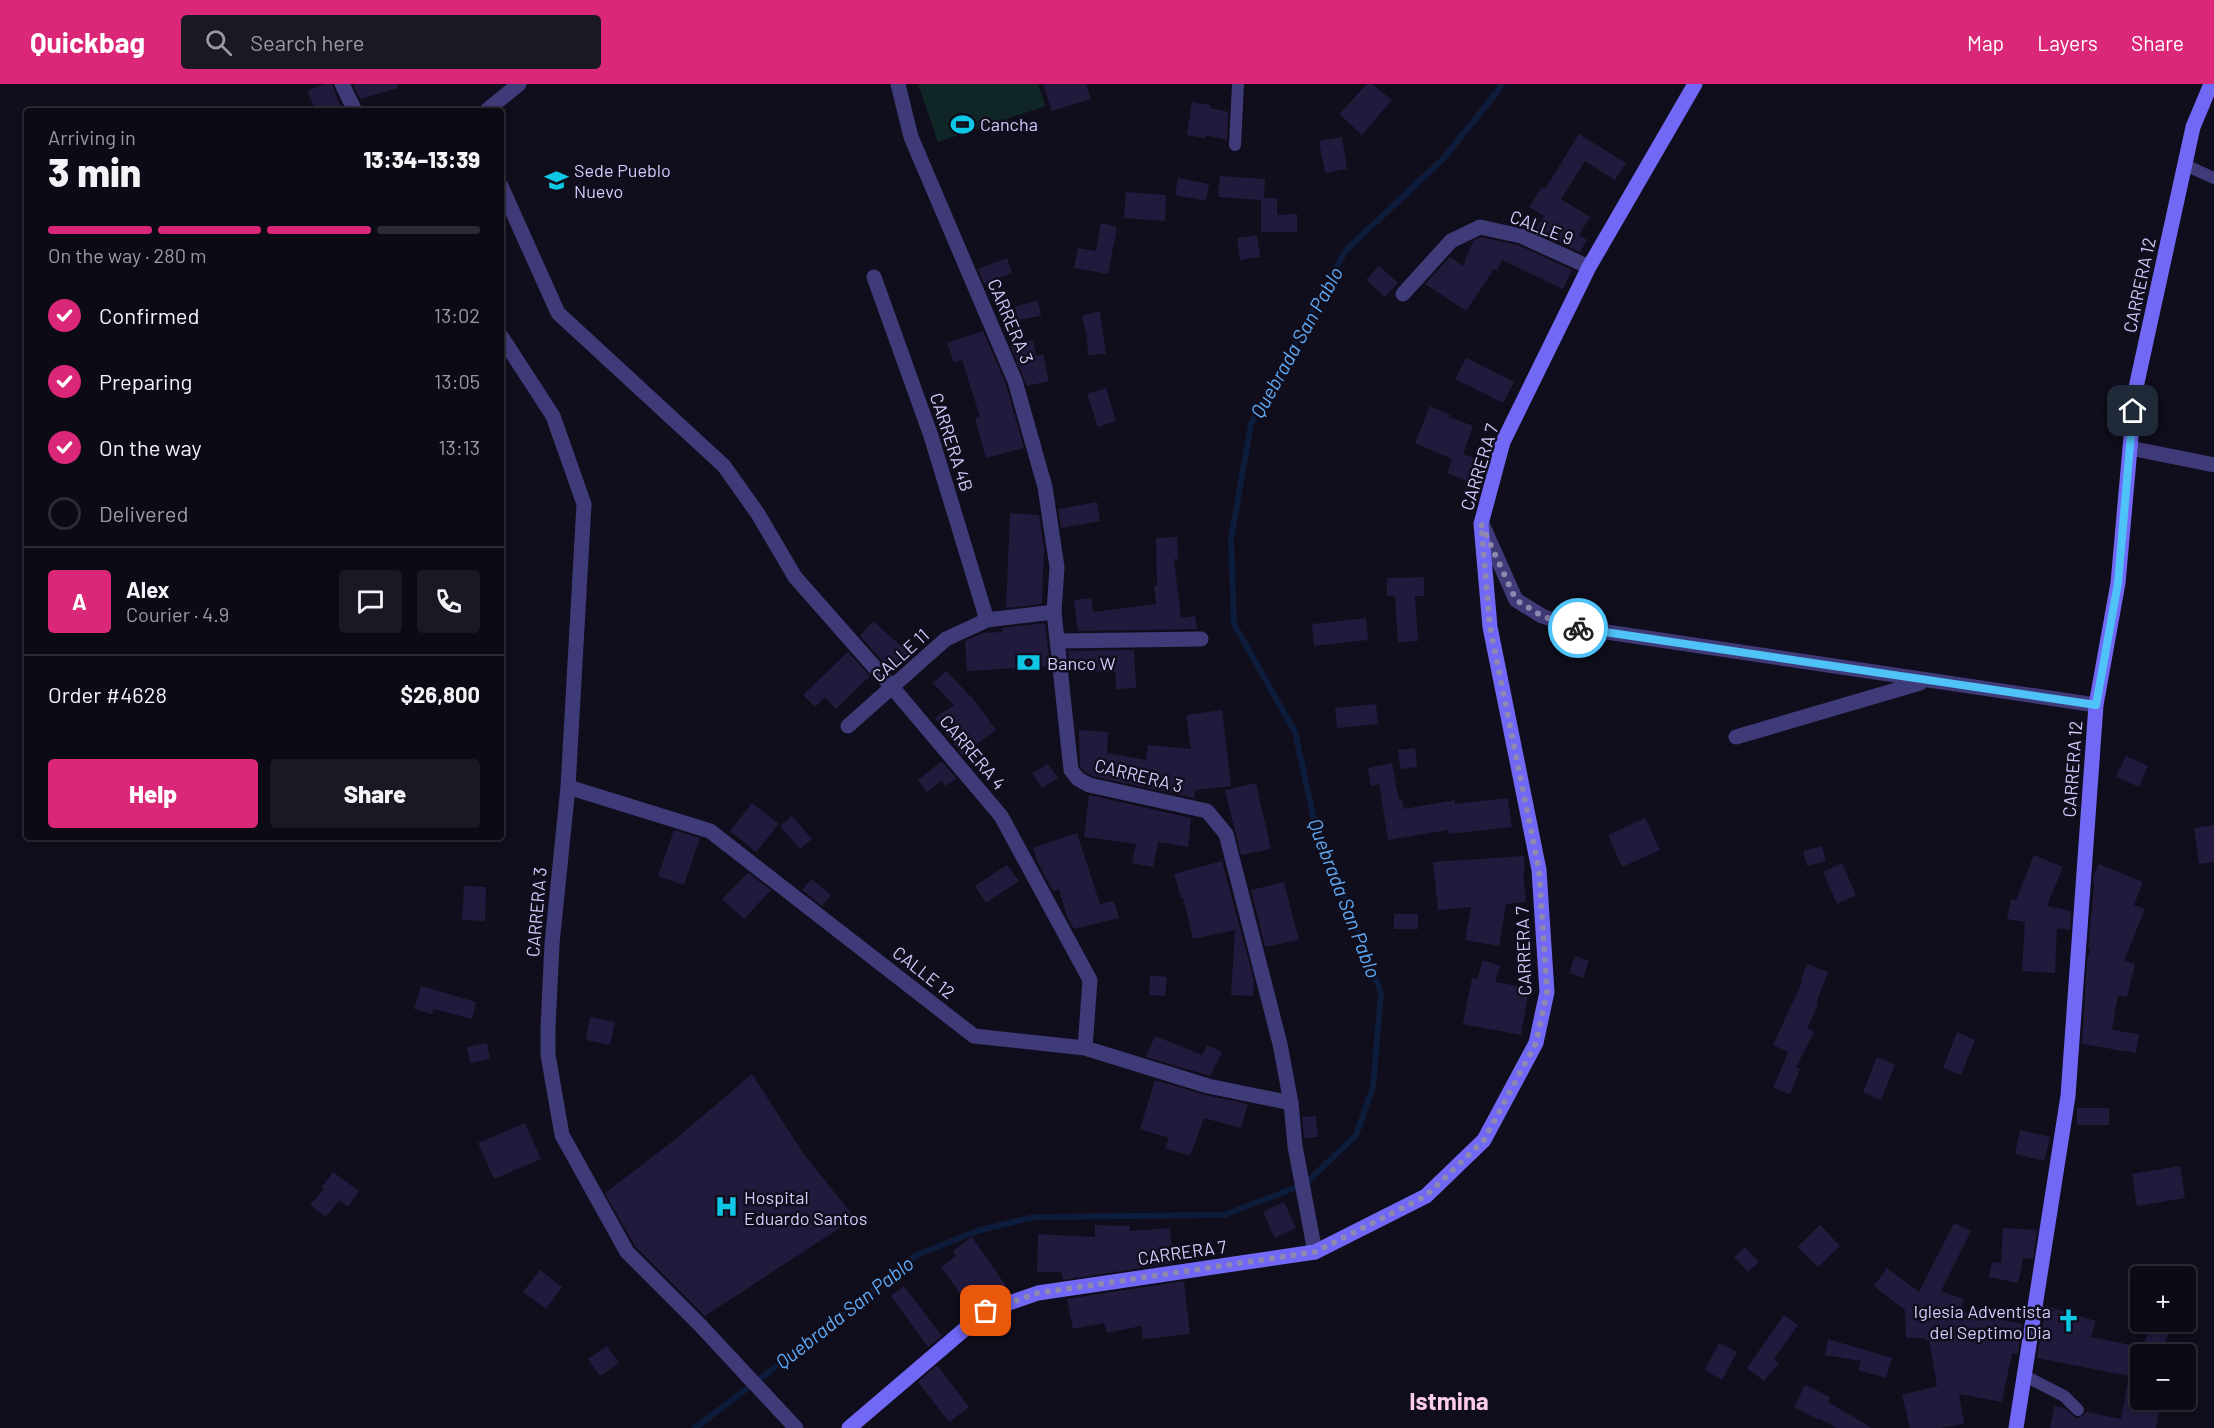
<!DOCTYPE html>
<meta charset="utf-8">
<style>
body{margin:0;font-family:Barlow,sans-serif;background:#1a1822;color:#f1f3f6;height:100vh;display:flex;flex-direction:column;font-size:22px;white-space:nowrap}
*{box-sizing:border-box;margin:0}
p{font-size:20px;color:#9a9aa0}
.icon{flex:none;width:33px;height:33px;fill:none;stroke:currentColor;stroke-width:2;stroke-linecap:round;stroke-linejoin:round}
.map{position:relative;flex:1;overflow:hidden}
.side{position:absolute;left:24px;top:24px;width:480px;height:732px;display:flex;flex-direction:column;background:#0c0a15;border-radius:6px;box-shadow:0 3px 9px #0003,0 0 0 2px #2c2b34}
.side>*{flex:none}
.controls{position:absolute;left:2130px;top:1182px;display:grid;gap:12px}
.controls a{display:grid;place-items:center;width:66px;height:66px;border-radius:6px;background:#0c0a15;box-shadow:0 3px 9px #0003,0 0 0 2px #2c2b34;font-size:30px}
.pin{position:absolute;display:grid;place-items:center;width:51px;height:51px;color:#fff;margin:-26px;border-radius:12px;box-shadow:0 3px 9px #0006}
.courier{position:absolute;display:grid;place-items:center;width:60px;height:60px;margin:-30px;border:4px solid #4fc3f7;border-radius:50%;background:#fff;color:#222;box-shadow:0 2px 8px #0007}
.overview em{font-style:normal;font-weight:800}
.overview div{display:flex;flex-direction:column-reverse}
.overview{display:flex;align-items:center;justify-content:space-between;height:102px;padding:0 24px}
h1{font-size:39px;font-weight:800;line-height:45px}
.bar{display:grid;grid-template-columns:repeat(4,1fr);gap:9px 6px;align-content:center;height:72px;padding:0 24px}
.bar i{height:8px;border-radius:4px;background:#2c2b34}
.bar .current{background:#db2777}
.bar p{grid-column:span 4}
.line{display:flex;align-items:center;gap:15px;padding:0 24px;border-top:2px solid #2c2b34}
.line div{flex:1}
.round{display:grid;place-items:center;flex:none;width:63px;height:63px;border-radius:6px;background:#1a1822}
ol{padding:0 24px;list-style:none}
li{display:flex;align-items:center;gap:18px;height:66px}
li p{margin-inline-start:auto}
li .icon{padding:6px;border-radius:50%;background:#db2777;color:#fff;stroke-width:4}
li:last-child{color:#9a9aa0}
li i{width:33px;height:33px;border:3px solid #2c2b34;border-radius:50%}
.action{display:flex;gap:12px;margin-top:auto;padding:12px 24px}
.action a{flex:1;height:69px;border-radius:6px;background:#db2777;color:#fff;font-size:24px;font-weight:800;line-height:69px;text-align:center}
.action a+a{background:#1a1822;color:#f1f3f6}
header{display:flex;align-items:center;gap:36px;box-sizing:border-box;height:84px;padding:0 30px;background:#db2777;color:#fff}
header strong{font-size:28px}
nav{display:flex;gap:33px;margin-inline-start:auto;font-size:21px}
.search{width:420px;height:54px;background:#1a1822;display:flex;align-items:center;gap:15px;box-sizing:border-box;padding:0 21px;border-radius:6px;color:#9a9aa0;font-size:22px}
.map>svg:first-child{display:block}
.green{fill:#102526}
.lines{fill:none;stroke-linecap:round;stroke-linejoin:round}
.stream{stroke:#0d1c3a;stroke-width:6}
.building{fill:#221a3c}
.service{stroke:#3f3a78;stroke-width:12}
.minor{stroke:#3f3a78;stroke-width:15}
.tertiary{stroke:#3f3a78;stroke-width:15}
.secondary{stroke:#7168f6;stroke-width:15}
.done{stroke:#8e88ae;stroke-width:6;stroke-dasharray:0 10.8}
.route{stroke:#4fc3f7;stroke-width:8}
.labels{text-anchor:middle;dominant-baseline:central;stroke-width:5;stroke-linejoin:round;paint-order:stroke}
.poi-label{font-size:18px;fill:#d2cbfc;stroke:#100d1c;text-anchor:start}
.street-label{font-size:18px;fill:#d2cbfc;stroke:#100d1c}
.water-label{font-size:20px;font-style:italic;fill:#5faaf5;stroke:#100d1c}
.district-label{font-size:24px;font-weight:bold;fill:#fccde9;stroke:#100d1c}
</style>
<header>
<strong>Quickbag</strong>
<div class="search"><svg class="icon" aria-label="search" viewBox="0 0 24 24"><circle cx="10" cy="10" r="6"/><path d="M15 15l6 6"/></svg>Search here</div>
<nav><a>Map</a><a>Layers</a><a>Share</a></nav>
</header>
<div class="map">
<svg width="2214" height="1344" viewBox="0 0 2214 1344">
<rect width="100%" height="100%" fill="#100d1c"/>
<path class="green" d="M918,0h120l8,22 -108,36z"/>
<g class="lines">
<path class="stream" d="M695,1344l137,-104 85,-69 60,-24 57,-14 190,-2 81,-31 51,-49 17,-48 8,-94 -68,-178 -18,-83 -61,-108 -3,-85 20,-115 95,-174 97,-91 54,-67 5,-8"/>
</g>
<path class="building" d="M324,0h8l10,27h-26l-9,-20z
M353,0h44l1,4 -38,11z
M1043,0h43l5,15 -39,12z
M1367,0h5l20,16 -30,35 -23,-21z
M1192,18l18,3v3l18,4 -1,28 -21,-5 -1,3 -18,-3z
M1579,50l47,29 -11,17 -30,-19 -24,38 29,18 -11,18 8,5 -7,12 -46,-21 10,-15 -15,-9 13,-20 3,2z
M1342,53l5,32 -22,4 -6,-32z
M1220,92l45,3 -1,19h13v17l20,-1v18h-36v-32l-43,-3z
M1178,94l31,6 -3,17 -31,-6z
M1126,108l40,3 -1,26 -41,-3z
M1101,139l16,4 -9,47 -34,-6 4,-20 18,3z
M1257,151l3,22 -20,3 -3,-22z
M1481,153l37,8 54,25 -9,19 -61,-29 -5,11 -3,-2 -28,42 -41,-27 25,-27 13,9 10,-25z
M1007,174l5,15 -28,11 -6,-15z
M1379,182l19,17 -13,14 -19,-17z
M1038,217l3,15 -23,4 -3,-14z
M1100,227l6,43 -18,1 -1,-18 -5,-21z
M983,247l23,53 18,64 -38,10 -11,-40 5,-1 -18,-57 -8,3 -7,-20z
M1033,256l3,16 7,-2 6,27 -22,5 -17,-41z
M1466,274l48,24 -11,21 -48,-24z
M1106,304l10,33 -18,6 -11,-33z
M1430,322l20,9 -1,2 24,9 -10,28 14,5 -8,23 -22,-9 5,-14 -37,-16z
M1097,418l3,19 -39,7 -3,-19z
M1010,429l29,2 5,32 -2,57 -36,4z
M1177,453l1,22h-4l7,59 14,-2 2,13 -119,2 -4,-31 17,-2 2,14 63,-8 -2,-18 3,-1 -1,-47z
M1424,493v19h-9l3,45 -20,1 -3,-46h-8v-18z
M1366,534l2,22 -54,6 -2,-22z
M873,537l39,35 -19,17 -33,-37z
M1045,539l5,43 -83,5 -2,-30 18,-8 19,-1v-4z
M1134,566l2,38 -20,1 -1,-17 -45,-1 -2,-20z
M848,568l22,24 -34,33 -11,-12 -10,10 -12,-12z
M946,587l28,29 22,30 -34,25 -27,-37 19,-13 -21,-22z
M1376,620l2,20 -41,4 -2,-20z
M1222,626l9,76 -36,4 -1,8 -102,-22 -8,-5 -4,-5 -1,-36 29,2 -1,21 39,7 2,-15 43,4 -5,-34z
M1415,664l2,19 -17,2 -2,-19z
M2126,672l22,10 -9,21 -23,-10z
M942,677l15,18 -13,7 -2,-5 -15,11 -9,-12z
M1392,679l7,37h3l2,9 51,-9v4l53,-6 4,29 -63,7 -1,-4 -60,10 -9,-56 -8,2 -3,-18z
M1048,680l10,14 -16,10 -10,-15z
M1256,699l15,66 -30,6 -16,-65z
M1089,711l102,23 -3,29 -30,-5 -5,25 -21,-4 4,-19 -52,-7z
M752,719l27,21 -23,28 -26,-21z
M792,732l20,23 -12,10 -20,-23z
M1645,734l15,32 -38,17 -14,-32z
M2214,741v37l-15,2 -5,-36z
M674,746l26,8 -16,47 -26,-9z
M1077,749l23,71 14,-3 5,17 -45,11 -7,-12 -8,-28 -6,2 -15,-28 -5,-15z
M1822,762l4,15 -19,5 -4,-15z
M2034,771l29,12 -16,39 24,5 -1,19 -13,-2 -2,45 -33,-2 3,-49 -18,-3 4,-20 5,1z
M1524,772l1,17h-2l3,29 -20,2 -7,42 -34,-6 6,-33 -33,3 -5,-48z
M1222,777l32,119 -1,16 -22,-1 4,-65 -42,9 -10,-41h-2l-7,-24z
M1842,779l14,32 -19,9 -14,-32z
M2099,780l44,18 -9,23 11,4 -21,52 11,3 -8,33 -9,-2 -6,35 27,4 -3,19 -54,-9 5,-83 3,-12 -2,-1 6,-62 -1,-9z
M1007,781l12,16 -33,22 -11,-17z
M748,789l23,17 -27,29 -22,-20z
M812,795l19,16 -9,11 -20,-16z
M1284,798l15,58 -34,7 -14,-57z
M464,802l22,1 -1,34 -23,-1z
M1394,830h24v15h-24z
M1575,872l14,5 -6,17 -14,-5z
M1483,876l17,6 -5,16 34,6 -8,47 -58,-11 9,-46 5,1z
M1807,880l21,8 -12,32 2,1 -11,23 7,4 -18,35 4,2 -10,25 -17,-6 15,-36 -15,-7 30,-65 -2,-1z
M1150,891l17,2 -2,19 -16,-1z
M421,902l55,16 -4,17 -38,-10 -2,5 -18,-5z
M590,933l25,5 -5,23 -24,-5z
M1957,948l18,8 -14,35 -18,-7z
M1155,952l47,19 5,-10 15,7 -12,24 -64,-19z
M487,959l3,16 -20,4 -3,-16z
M1877,973l18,8 -14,35 -18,-8z
M752,990l51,79 52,65 -150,98 -70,-70 -30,-53 72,-55z
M1155,996l50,15 43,9 -7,24 -37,-10 -14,38 -25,-8 4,-10 -29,-9z
M2077,1024h32v17h-32z
M1316,1032l2,21 -14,1 -2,-21z
M525,1039l16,36 -47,20 -16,-36z
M2020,1046l30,7 -6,24 -29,-7z
M2180,1082l5,32 -48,8 -5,-32z
M333,1088l26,19 -11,16 -9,-7 -13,17 -16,-12 14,-16 -2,-2z
M1284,1118l12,26 -21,10 -12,-26z
M1954,1139l17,8 -30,60 23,8 -4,12 62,13 -4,30 -6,-1 -10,49 -43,-8 5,30 -24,4h-30l-8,-33 35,-9 -8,-46 -4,1v-3h-19l-1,-28 -31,-24 13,-18 32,24z
M1095,1141l35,1v5l40,-3 3,35 -110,17 -2,-8h-24l1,-38 57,3z
M1820,1141l20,21 -22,21 -21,-20z
M2003,1144l34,2 -4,29 -10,-1 -5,25 -29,-6 3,-15 9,1z
M972,1153l34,49 -34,24 -31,-43 15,-11 -3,-5z
M1745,1163l14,15 -11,10 -14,-15z
M540,1186l22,17 -16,22 -23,-17z
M1184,1197l6,53 -47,5 -2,-13 -34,7 -3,-10 -31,6 -6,-30z
M904,1202l38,50 -14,11 -37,-51z
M2046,1222l50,15 -5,16 49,10v6l13,-31h20l-13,32h-20v46h21l-5,28h-106l4,-22 10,2 12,10 7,-2 3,-4 35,7 8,-43 -92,-18z
M1784,1231l14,10 -24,34 5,4 -15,18 -17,-13z
M1828,1255l64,19 -6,20 -28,-8 3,-9 -36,-6z
M1719,1259l18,9 -15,28 -17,-10z
M607,1262l12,17 -19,13 -12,-17z
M937,1281l32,42 -20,15 -31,-40z
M1805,1301l25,12 -2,5 44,26h-36l-17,-10v2l-25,-13z"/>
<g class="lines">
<path class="service" d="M1235,61l3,-61
M2185,81l29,13
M2025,1292l39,20 14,14"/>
<path class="minor" d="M486,27l33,-27
M501,102l57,127 166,153 34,48 37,63 97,110 109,129 89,164 -5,68
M874,193l57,159 56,184
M1403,210l48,-53 29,-14 41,9 68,31
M2130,364l84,17
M1483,442l33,74 26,16 31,11 523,78
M1058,557l143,-2
M848,642l98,-87 41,-19 67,-8
M1736,653l184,-54
M568,703l142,44 264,205 111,12 123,38 83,17"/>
<path class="tertiary" d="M342,0l13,27
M898,0l13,53 104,244 30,106 12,80 -3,45 17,158 7,9 11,6 118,26 19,23 54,210 11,59 4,43 20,106
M501,252l52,80 31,88 -16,283 -16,157 -4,83v28l14,80 65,117 73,73 96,103"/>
<path class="secondary" d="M849,1344l137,-117 52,-18 277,-41 111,-56 58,-56 52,-97 11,-51 -8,-122 -49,-243 -9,-103 22,-82 86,-175 106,-183
M2016,1344l52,-332 28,-391 22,-122 17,-191 58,-265 18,-43"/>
</g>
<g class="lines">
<path class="done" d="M986,1227l52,-18 277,-41 111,-56 58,-56 52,-97 11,-51 -8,-122 -49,-243 -9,-103 35,76 26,16 36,12"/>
<path class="route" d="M1578,544l518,77 22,-122 15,-172"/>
</g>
<defs>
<symbol id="stadium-bare" viewBox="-9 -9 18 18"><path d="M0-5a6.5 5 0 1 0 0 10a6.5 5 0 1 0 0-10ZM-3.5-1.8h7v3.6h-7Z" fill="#0ec7e5" stroke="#100d1c" stroke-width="2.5" paint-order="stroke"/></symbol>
<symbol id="school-bare" viewBox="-9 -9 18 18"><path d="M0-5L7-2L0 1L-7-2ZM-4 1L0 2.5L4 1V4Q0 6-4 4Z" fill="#0ec7e5" stroke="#100d1c" stroke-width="2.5" paint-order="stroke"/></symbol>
<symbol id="bank-bare" viewBox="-9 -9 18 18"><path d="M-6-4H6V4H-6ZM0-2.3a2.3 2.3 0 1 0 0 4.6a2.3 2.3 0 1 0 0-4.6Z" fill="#0ec7e5" stroke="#100d1c" stroke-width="2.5" paint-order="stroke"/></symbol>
<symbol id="hospital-bare" viewBox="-9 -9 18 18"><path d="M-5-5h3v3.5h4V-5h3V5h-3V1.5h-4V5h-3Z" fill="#0ec7e5" stroke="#100d1c" stroke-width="2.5" paint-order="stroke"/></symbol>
<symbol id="church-bare" viewBox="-9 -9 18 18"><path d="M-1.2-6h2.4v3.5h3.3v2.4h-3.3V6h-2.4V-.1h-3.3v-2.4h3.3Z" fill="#0ec7e5" stroke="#100d1c" stroke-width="2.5" paint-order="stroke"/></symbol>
</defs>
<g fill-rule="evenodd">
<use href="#stadium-bare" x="946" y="24" width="33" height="33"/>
<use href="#school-bare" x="540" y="80" width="33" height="33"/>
<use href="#bank-bare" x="1012" y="562" width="33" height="33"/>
<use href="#hospital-bare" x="710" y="1106" width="33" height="33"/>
<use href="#church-bare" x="2052" y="1220" width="33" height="33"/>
</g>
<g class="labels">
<g class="poi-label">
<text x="980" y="40">Cancha</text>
<text x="574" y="86">Sede Pueblo<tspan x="574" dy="21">Nuevo</tspan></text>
<text x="1047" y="579">Banco W</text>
<text x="744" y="1113">Hospital<tspan x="744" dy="21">Eduardo Santos</tspan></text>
<text x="2051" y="1227" text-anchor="end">Iglesia Adventista<tspan x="2051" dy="21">del Septimo Dia</tspan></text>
</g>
<g class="street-label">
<text transform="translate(1542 143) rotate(21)">CALLE 9</text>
<text transform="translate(2139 201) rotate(-78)">CARRERA 12</text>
<text transform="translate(1011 237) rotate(67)">CARRERA 3</text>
<text transform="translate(952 358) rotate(72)">CARRERA 4B</text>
<text transform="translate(1479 383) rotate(-73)">CARRERA 7</text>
<text transform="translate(900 571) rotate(-42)">CALLE 11</text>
<text transform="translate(973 668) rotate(50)">CARRERA 4</text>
<text transform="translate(2072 685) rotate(-86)">CARRERA 12</text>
<text transform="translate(1139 691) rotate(14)">CARRERA 3</text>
<text transform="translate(536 828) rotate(-85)">CARRERA 3</text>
<text transform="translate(1523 867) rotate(-92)">CARRERA 7</text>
<text transform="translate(924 888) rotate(38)">CALLE 12</text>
<text transform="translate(1182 1168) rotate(-8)">CARRERA 7</text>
</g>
<g class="water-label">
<text transform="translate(1296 258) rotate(-61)">Quebrada San Pablo</text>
<text transform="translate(1345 814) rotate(69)">Quebrada San Pablo</text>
<text transform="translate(844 1228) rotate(-38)">Quebrada San Pablo</text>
</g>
<g class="district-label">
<text x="1449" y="1316">Istmina</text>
</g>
</g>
</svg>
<div class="controls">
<a>+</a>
<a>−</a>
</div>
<div class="pin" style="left:986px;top:1227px;background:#ea580c"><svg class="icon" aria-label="bag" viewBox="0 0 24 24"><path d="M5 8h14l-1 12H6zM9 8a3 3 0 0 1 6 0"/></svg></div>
<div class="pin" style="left:2133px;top:327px;background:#1f2937"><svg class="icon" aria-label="home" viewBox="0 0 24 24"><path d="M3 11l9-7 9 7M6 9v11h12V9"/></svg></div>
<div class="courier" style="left:1578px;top:544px"><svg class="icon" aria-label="bike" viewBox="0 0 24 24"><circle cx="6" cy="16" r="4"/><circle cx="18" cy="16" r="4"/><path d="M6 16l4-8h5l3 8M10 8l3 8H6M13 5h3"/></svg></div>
<section class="side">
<div class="overview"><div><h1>3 min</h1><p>Arriving in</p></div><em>13:34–13:39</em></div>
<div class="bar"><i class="current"></i><i class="current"></i><i class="current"></i><i></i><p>On the way · 280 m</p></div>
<ol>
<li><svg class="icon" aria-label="check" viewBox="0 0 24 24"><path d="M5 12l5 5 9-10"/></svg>Confirmed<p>13:02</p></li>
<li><svg class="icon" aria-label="check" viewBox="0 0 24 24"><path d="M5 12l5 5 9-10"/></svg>Preparing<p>13:05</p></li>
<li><svg class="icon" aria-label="check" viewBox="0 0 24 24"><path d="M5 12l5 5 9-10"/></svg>On the way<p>13:13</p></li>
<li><i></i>Delivered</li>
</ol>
<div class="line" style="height:108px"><b class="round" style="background:#db2777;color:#fff">A</b><div><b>Alex</b><p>Courier · 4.9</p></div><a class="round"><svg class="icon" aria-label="chat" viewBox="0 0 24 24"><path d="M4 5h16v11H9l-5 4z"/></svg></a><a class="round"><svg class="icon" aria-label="phone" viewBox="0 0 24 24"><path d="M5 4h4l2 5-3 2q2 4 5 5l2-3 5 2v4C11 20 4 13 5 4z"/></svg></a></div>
<div class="line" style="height:78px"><div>Order #4628</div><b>$26,800</b></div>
<div class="action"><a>Help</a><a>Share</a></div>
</section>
</div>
